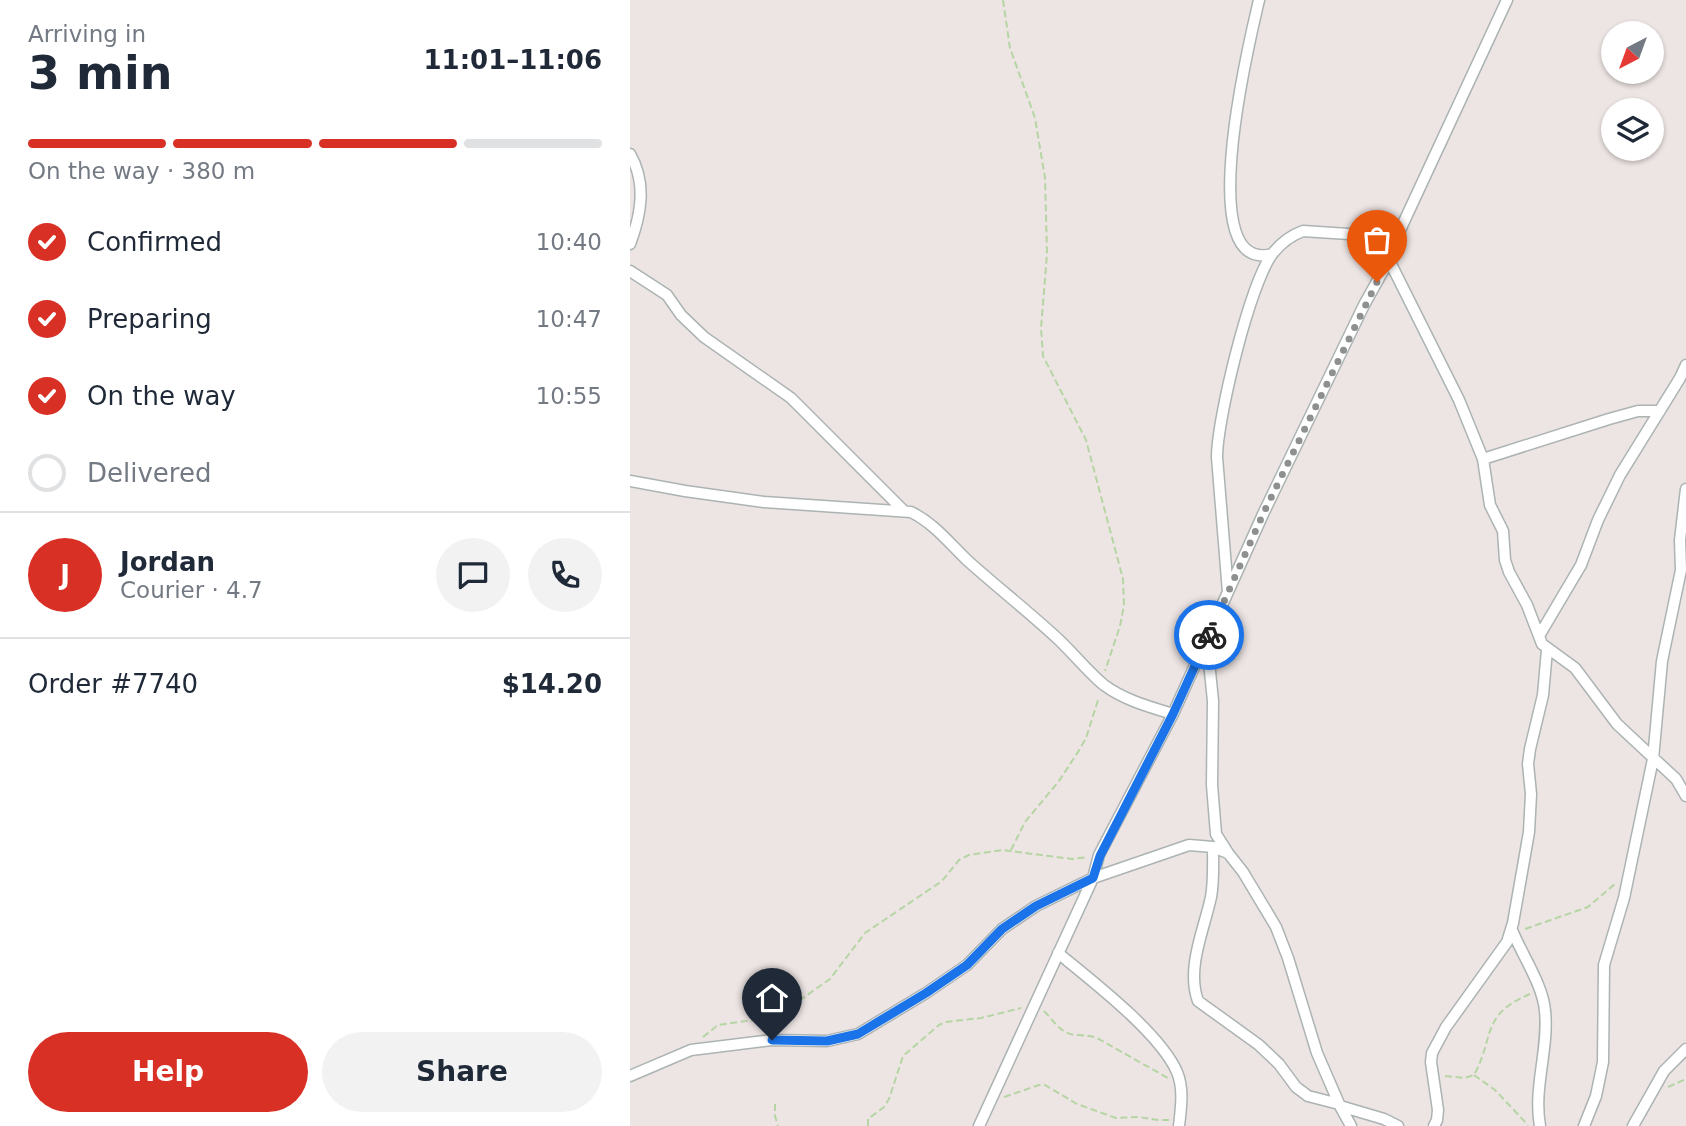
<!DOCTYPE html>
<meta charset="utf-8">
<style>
body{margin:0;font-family:"DejaVu Sans",sans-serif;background:#f2f2f3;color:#1f2937;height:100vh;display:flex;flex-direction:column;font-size:26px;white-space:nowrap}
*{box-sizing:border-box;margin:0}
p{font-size:23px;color:#747a83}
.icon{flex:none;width:38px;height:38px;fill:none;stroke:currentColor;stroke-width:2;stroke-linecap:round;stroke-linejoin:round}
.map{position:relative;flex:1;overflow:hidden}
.details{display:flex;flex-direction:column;background:#fff;width:630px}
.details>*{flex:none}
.needle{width:46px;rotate:221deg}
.controls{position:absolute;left:971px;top:21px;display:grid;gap:14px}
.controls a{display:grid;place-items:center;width:63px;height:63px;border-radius:50%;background:#fff;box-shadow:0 2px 5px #0004;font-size:35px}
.pin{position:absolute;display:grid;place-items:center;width:60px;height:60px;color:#fff;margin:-72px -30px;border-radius:50% 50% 50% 0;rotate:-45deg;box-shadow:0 0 7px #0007}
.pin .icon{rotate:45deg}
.courier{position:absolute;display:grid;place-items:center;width:70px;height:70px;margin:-35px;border:5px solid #1a73e8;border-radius:50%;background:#fff;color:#222;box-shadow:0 2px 9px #0007}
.headline em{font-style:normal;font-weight:700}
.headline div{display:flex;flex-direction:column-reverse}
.headline{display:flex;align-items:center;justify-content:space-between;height:119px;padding:0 28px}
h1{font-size:46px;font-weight:700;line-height:52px}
.bar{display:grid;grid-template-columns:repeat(4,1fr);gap:10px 7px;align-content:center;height:84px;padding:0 28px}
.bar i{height:9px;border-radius:5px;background:#e0e1e3}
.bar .active{background:#d93025}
.bar p{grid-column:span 4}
.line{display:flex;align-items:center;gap:18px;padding:0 28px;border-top:2px solid #e0e1e3}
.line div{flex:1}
.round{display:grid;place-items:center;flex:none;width:74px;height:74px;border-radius:37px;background:#f2f2f3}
ol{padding:0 28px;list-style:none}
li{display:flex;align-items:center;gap:21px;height:77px}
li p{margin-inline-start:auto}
li .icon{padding:7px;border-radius:50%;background:#d93025;color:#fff;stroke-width:4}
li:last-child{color:#747a83}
li i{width:38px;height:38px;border:4px solid #e0e1e3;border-radius:50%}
.button{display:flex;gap:14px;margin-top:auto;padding:14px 28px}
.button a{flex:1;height:80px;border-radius:42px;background:#d93025;color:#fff;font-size:28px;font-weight:700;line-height:80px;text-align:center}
.button a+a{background:#f2f2f3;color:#1f2937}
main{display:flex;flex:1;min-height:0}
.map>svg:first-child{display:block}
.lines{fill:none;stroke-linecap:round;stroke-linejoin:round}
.minor-casing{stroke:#acb3b3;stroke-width:13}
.path{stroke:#b6d5a4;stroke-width:2;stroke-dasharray:7 3.5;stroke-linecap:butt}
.minor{stroke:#fff;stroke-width:10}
.done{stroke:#8e9090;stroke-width:7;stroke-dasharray:0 12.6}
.route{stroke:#1a73e8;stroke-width:9}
</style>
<main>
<section class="details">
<div class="headline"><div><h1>3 min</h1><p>Arriving in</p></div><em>11:01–11:06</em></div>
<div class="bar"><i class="active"></i><i class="active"></i><i class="active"></i><i></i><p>On the way · 380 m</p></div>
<ol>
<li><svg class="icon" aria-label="check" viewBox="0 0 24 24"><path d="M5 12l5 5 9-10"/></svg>Confirmed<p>10:40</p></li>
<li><svg class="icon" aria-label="check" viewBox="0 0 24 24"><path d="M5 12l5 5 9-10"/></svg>Preparing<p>10:47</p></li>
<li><svg class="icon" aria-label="check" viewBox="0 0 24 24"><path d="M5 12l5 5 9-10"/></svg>On the way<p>10:55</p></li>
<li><i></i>Delivered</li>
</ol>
<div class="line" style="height:126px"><b class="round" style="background:#d93025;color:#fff">J</b><div><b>Jordan</b><p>Courier · 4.7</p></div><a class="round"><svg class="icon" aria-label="chat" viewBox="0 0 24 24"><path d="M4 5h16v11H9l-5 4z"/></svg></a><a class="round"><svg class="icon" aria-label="phone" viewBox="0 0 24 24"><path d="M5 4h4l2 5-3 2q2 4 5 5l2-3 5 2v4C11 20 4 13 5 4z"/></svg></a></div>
<div class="line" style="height:91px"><div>Order #7740</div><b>$14.20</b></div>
<div class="button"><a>Help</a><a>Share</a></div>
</section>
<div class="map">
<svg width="1056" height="1126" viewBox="0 0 1056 1126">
<rect width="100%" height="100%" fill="#ede5e3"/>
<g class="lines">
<defs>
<path id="minor" d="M629,0c-8,35 -68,276 13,254
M0,154c17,29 11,61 0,90
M759,260l70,140 24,59 7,46 13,26 2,29 4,12 18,33 15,39 33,24 42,56 59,55 10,17
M0,271l37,24 14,20 23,22 87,61 112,112
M853,459l126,-40 29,-8h22
M0,481l55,10 79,11 147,10c24,12 38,31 57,49 29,26 61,51 90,78 14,13 32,35 46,46 20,15 46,22 69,29
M598,592l-11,-135c0,-37 33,-175 56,-204 8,-10 19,-18 30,-22l76,5 16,5
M909,636l42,-71 17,-45 22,-45 60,-97 6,-13
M577,642l6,59 -1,84 4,49 12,19 15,19 33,55 12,31 29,95 23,53 11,20
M583,847c0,17 1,34 -2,50 -7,33 -25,71 -13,104l61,44 20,19 17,23 12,9 31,8
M882,930c10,25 31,55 33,81 4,38 -12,77 -5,115
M428,953c33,27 102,80 119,119 7,17 4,36 2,54
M0,1076l61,-26 81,-10 55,1 31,-7 68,-41 41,-28 35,-36 34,-23 57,-28 96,-33 24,2 15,6
M710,1106l44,13 14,7
M349,1126l114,-248 6,-23 74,-141 91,-202 100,-207 25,-45 6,-19 112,-241
M804,1126l3,-6 1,-10 -7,-48 1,-9 14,-26 61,-85 6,-19 16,-91 2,-38 -3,-30 2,-15 13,-54 4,-45
M954,1126l12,-30 7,-34 1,-97 20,-67 29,-139 9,-98 19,-91 -1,-30 6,-51
M1003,1126l31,-55 22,-22"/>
</defs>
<use href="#minor" class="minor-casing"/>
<path class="path" d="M373,0l7,48 25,70 10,60 2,76 -6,74 2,28 43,84 37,139 1,26 -4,21 -15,45
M381,850l14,-28 34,-41 19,-29 8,-14 13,-41
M895,929l63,-22 28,-24
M414,1011c11,11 17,24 34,24 7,1 12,0 19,3l71,40
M73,1037l15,-12 43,-6 39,-19 30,-21 35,-46 77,-52 17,-21 10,-5 33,-5 70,9 16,-2
M844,1075l21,15 33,35
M815,1076l19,2 10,-3c21,-38 6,-60 56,-81
M1038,1087l18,-8
M374,1097l35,-12h6l32,19 39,14 23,-1 19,3h12
M145,1104v12l3,10
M238,1126v-7l16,-12 5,-8 14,-43 36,-31 6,-3 36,-4 40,-10"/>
<use href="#minor" class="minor"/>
</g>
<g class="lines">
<path class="done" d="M579,635l55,-123 113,-230"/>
<path class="route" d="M142,1040l55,1 31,-7 68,-41 41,-28 35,-36 34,-23 57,-28 7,-22 73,-142 36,-79"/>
</g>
</svg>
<div class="controls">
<a><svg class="needle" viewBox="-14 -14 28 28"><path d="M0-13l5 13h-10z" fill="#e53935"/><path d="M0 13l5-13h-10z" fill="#747a83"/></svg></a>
<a><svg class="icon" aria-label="layers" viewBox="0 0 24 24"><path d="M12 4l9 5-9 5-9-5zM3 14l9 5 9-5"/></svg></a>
</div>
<div class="pin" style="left:747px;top:282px;background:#ea580c"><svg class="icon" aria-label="bag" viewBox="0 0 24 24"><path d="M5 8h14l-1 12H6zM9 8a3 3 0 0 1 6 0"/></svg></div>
<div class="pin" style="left:142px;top:1040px;background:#1f2937"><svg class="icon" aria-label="home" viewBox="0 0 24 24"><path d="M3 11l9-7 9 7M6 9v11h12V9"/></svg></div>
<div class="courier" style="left:579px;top:635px"><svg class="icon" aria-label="bike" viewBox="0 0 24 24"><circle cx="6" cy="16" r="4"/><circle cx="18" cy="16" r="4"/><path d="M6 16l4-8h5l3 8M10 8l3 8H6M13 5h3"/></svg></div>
</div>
</main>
